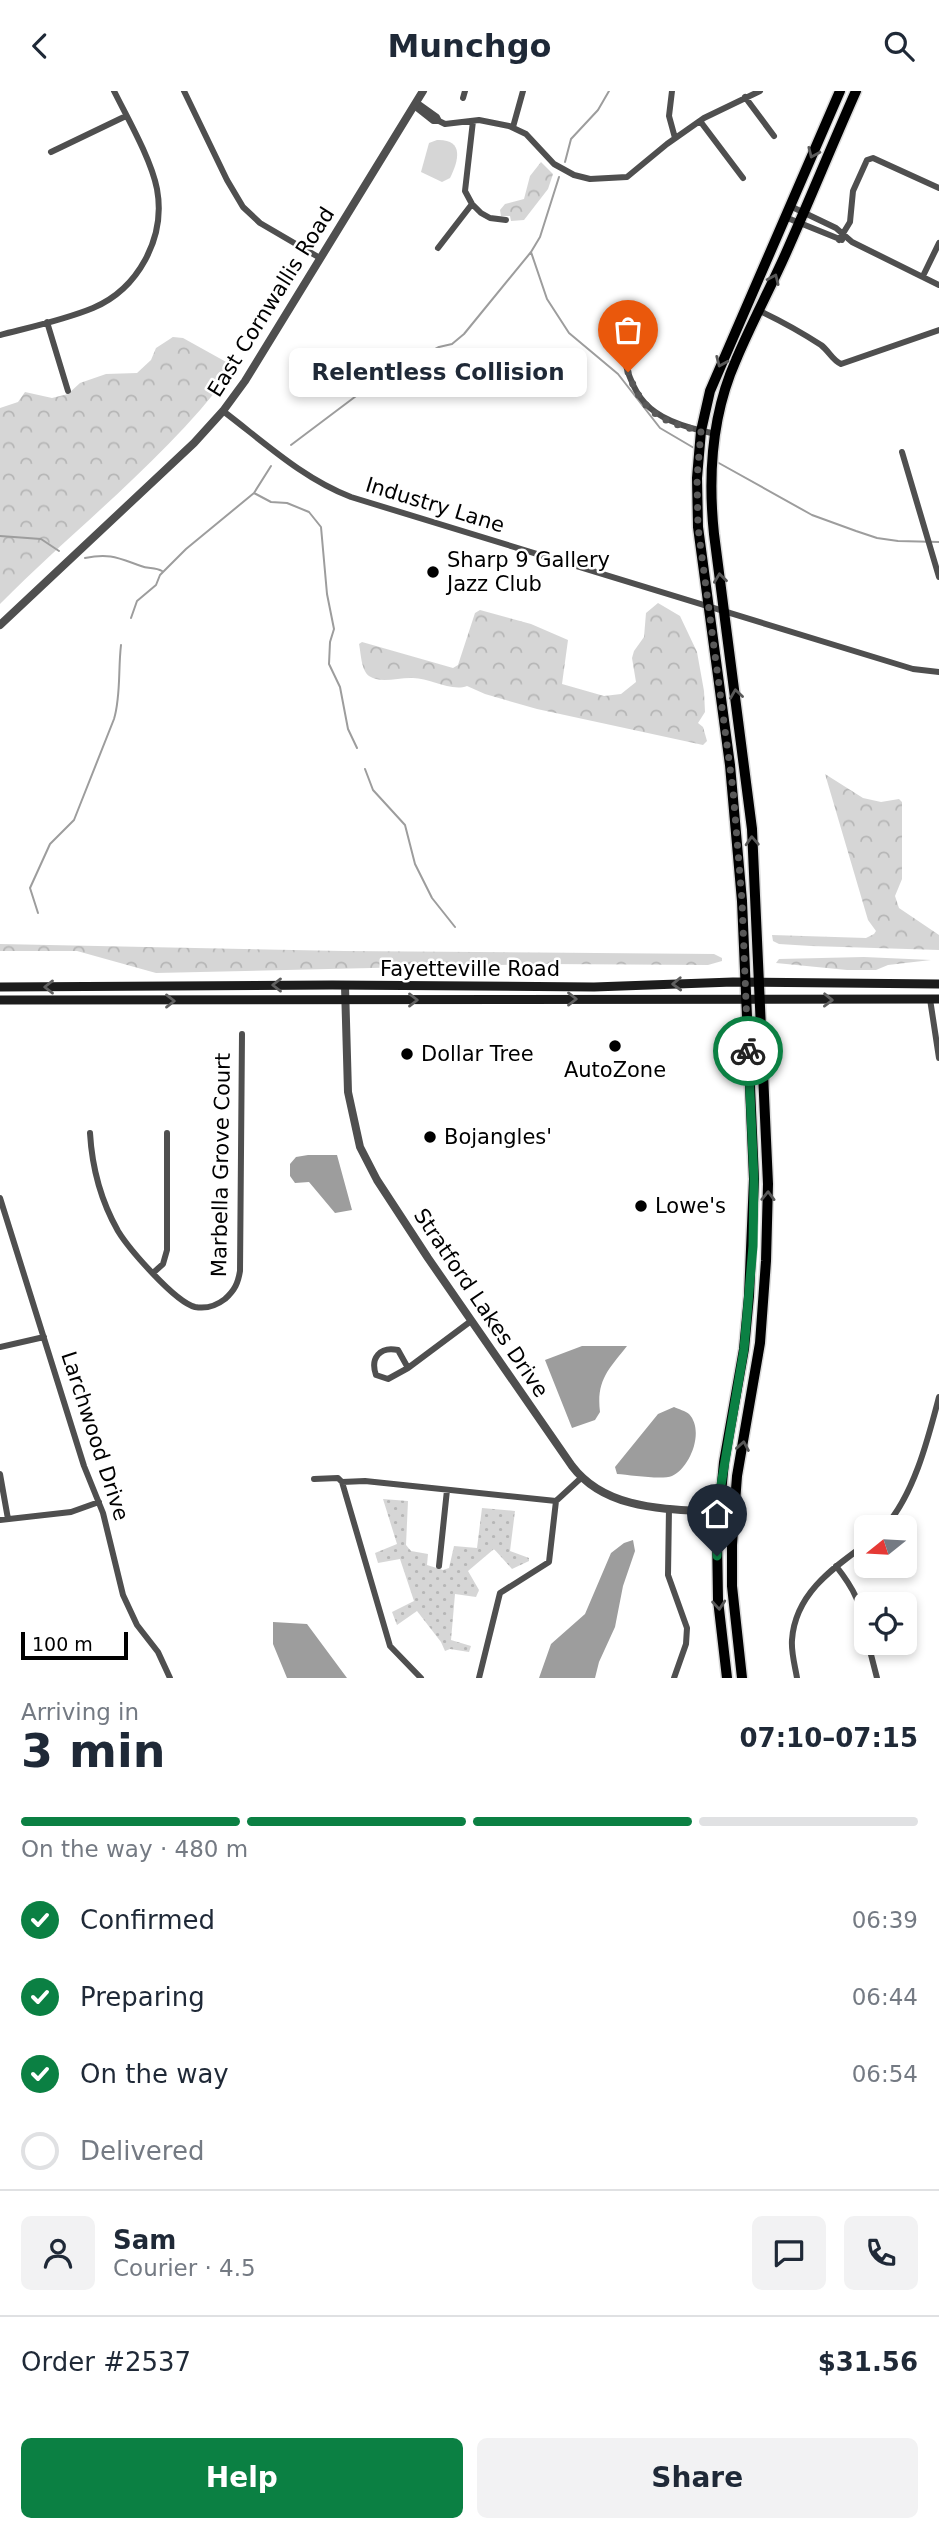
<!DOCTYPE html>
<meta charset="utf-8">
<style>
body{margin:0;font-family:"DejaVu Sans",sans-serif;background:#f2f2f3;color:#1f2937;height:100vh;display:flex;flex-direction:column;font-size:26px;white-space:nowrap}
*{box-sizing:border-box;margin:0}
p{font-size:23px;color:#747a83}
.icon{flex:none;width:38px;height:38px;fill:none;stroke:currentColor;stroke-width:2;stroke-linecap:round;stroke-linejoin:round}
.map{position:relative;height:1587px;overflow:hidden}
.details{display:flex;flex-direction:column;background:#fff;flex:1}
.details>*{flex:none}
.needle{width:46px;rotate:252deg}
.fabs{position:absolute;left:854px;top:1424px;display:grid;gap:14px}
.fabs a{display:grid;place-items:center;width:63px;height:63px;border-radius:10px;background:#fff;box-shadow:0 4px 10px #0003;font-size:35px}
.scale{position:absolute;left:21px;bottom:18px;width:107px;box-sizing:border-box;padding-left:7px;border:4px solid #000;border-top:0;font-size:19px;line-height:24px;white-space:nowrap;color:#000;-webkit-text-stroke:5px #fff;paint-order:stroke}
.pin{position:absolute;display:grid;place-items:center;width:60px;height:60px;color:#fff;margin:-72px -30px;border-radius:50% 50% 50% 0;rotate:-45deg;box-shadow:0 0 7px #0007}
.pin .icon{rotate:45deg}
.courier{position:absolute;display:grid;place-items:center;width:70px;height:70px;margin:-35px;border:5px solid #0b8043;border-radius:50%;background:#fff;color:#222;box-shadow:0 2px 9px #0007}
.bubble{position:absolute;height:49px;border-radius:10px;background:#fff;box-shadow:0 4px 10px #0003;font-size:23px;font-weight:800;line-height:49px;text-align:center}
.summary em{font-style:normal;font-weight:800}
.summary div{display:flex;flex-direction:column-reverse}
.summary{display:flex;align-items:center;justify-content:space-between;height:119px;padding:0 21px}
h1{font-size:46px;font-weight:800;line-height:52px}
.bar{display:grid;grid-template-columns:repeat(4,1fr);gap:10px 7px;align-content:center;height:84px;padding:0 21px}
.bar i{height:9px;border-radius:5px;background:#e0e1e3}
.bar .on{background:#0b8043}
.bar p{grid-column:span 4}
.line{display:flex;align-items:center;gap:18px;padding:0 21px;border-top:2px solid #e0e1e3}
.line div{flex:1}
.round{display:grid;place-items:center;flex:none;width:74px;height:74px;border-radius:10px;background:#f2f2f3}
ol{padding:0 21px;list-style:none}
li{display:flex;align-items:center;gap:21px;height:77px}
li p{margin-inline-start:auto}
li .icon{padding:7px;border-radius:50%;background:#0b8043;color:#fff;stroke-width:4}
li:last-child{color:#747a83}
li i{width:38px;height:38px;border:4px solid #e0e1e3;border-radius:50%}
.action{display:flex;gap:14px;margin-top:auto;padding:14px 21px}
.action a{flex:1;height:80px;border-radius:10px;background:#0b8043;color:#fff;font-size:28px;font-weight:800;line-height:80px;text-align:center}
.action a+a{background:#f2f2f3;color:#1f2937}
header{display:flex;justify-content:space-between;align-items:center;height:91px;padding:0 21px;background:#fff;font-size:32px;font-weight:800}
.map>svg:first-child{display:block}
.grass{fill:url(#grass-dots)}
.forest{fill:url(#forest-crowns)}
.garden{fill:#d6d6d6}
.water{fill:#9d9d9d}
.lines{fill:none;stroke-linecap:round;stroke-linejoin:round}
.stream{stroke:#9d9d9d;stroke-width:2}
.primary-casing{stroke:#dbdbdb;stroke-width:13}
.minor{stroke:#4f4f4f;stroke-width:6}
.tertiary{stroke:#4f4f4f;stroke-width:8}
.secondary{stroke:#1c1c1c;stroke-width:9}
.primary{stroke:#000;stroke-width:10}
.oneway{stroke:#595959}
.oneway2{stroke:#606060}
.done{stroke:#595959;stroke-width:7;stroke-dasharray:0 12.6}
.route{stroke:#0b8043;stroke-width:9}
.poi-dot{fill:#000;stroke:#fff;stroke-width:2.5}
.labels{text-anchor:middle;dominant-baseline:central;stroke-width:5;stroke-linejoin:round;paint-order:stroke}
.street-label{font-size:21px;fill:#000;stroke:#fff}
.poi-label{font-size:21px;fill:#000;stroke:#fff;text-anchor:start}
</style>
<header><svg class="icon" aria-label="back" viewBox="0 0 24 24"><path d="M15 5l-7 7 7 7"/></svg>Munchgo<svg class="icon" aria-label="search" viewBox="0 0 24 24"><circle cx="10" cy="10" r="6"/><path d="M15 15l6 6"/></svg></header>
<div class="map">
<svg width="939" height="1587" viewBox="0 0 939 1587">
<defs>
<pattern id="grass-dots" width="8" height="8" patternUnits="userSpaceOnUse" patternTransform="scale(1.75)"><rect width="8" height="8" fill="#d6d6d6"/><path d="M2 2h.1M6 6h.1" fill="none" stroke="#b6b6b6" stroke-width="1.8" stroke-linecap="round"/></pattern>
<pattern id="forest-crowns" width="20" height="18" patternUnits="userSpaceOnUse" patternTransform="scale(1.75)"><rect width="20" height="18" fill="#d6d6d6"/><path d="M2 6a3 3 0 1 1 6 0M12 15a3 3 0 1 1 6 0" fill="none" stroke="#b6b6b6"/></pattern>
</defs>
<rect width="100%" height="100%" fill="#fff"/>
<path class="grass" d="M383,1408l25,2 -2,44 5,6 17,3 -1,11 16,5 6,-2 5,-22 23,2 5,-40 33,3 -5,40 19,7v3l-17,8 -18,-20 -26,22 11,19 -3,7 -21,-3 -4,46 20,6 -2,6 -19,-3 -5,2 -4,-9 -24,-31 -20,14 -5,-13 22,-11 -14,-42 -22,4 -3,-10 22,-9z"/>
<path class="forest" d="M541,71l12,12 -5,15 -24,31 -13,1 -1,-5h-9l-1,-6 5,-6 19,-5 6,-23z
M173,246l10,1 45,25 2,10c-65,87 -154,154 -230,231v-196l18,-6 7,-10 27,6 16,-4 12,-11 26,-9 31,-1 14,-13 5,-12z
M658,512l22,13 17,36 7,39 1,21 -7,11 5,4 4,14 -4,4 -166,-36 -52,-15 -18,-8c-16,6 -37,-8 -54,-8 -13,-1 -33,6 -44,-2 -8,-6 -8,-23 -10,-32l3,-2 91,26 5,-3 17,-52 5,-3 51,14 37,16 -6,44 42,12 17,-2 15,-12 -4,-24 2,-7 10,-14 2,-24z
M825,683l38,24 18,4 18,-3 3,3v77l-7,17 4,12 40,27v15l-128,-4 -32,-2 -6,-3 -1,-6 94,3 8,-4 2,-3 -8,-11z
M0,853l344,7 370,3 8,4v3l-14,4 -161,-1 -391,9 -79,-22h-77z
M864,866l67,3 -43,5 -12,5h-29l-71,-7 3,-4z"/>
<path class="garden" d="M437,49c27,-1 22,20 13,38l-8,4 -21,-10 8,-29z"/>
<path class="water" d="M308,1064h29l15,55 -17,3 -26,-31 -14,1 -5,-7v-12l6,-7z
M582,1255h45c-18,23 -31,34 -27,66l-5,8 -23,8 -27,-68z
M674,1316c4,2 12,4 15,7 16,17 1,54 -17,62 -10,4 -42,-1 -55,-2l-2,-7 43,-53z
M633,1449l2,11 -12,35 -8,41 -16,35 -4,16h-56l12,-34 34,-30 26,-61 13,-10z
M273,1531l34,2 40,54h-60l-14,-34z"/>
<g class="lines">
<path class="stream" d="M565,71l6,-23 27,-29 11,-19
M531,161l16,47 22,34 49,41 42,54 34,20
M291,354l89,-67 59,-31 13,-3 12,-10 67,-82 9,-15 19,-60
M717,371l95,53 44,16 21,7 21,3 41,1
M254,402l17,9 16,1 22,9 12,15 6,67 7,35 -4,13 -1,22 11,23 8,42 9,19
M0,445l41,3 18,12
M85,467c25,-5 33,0 56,8 7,3 14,1 21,5
M131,527l6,-17 19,-16 4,-10 26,-26 68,-56 17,-27
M365,678l8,21 32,35 10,39 17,34 23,29
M38,822l-8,-25 20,-44 24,-24 40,-101c7,-23 4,-49 7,-74"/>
<defs>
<path id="primary" d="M727,1587l-9,-78 -1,-65 7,-73 20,-113 5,-53 5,-117 -12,-278 -12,-136 -32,-238 -1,-49 4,-47 9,-40 130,-300
M742,1587l-10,-92v-41l5,-69 23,-133 6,-82 2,-77 -16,-355 -38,-295c-6,-57 -2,-120 22,-174 15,-36 34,-71 50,-107 24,-54 46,-108 70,-162"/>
</defs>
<use href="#primary" class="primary-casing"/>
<path class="minor" d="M184,0l43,89 16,27 17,16 60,35
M672,0l-3,25 6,22
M745,6l29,39
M463,7l2,-7
M414,15l19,15h6l-2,-4 -21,-15
M439,30l6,3 34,-4 30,6 17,8 28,30 20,11 16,4 37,-2 40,-33 37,-26 56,-27
M473,30l-8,70 7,13 9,9 9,5 16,2
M700,30l43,57
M513,36l10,-36
M51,61l75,-36
M790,115l46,22 16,14 87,43
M785,126l57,23
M839,149l11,-18 3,-31 14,-31 6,-2 66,30
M438,157l34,-44
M923,185l16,-33
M760,220c21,10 41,21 61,34 8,6 11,15 20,19l98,-34
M611,222c23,77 17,103 105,121
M47,231l21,69
M0,244c31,-8 64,-15 93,-27 45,-19 73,-70 64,-119 -6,-30 -29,-70 -43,-98
M223,320c41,31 79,67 128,86l562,172 26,3
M902,361l37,125
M930,908l9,59
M90,1042c2,34 11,68 28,98 11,18 57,71 77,76 11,2 21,-1 30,-8 10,-9 13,-16 15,-28l2,-237
M0,1107l84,268 19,47 20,82 14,30 21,27 12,26
M153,1182l10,-9 4,-14v-117
M0,1256l44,-10
M408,1277l-10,-18c-18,-4 -28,8 -22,25l12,4 20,-11 63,-47
M0,1383l8,45
M314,1388l24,-1 4,4
M669,1417l-1,67 19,53 -1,16 -12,34
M0,1429l71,-8 28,-10
M884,1437c30,-33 44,-89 55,-131
M439,1475l8,-76
M836,1475c19,24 25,38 30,68
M868,1552l9,35
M421,1587l-31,-32 -48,-164 23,-1 191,20
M479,1587l21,-85 49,-31 7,-61 25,-23
M797,1587c-2,-12 -6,-26 -5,-38 3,-46 41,-72 74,-96"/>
<path class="tertiary" d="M0,534l194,-182 29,-32 22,-30 178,-290
M345,895l3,106 12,55 17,33 51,78 144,208c37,49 106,42 161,47"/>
<path class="secondary" d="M0,896l332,-2 262,2 139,-5 206,2
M0,909l939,-1"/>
<use href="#primary" class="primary"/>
</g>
<defs><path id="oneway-chevron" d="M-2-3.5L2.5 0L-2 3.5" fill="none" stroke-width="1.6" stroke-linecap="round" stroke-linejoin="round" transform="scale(1.75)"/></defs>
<g class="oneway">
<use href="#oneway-chevron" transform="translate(813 62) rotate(114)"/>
<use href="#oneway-chevron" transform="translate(774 188) rotate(-66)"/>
<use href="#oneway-chevron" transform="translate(721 271) rotate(113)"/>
<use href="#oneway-chevron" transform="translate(720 487) rotate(-97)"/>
<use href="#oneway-chevron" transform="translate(736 603) rotate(-98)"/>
<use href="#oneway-chevron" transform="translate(752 750) rotate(-93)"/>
<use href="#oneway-chevron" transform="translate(768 1105) rotate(-89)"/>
<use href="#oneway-chevron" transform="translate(743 1355) rotate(-80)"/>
<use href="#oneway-chevron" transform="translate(719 1514) rotate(85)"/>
</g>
<g class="oneway2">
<use href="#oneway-chevron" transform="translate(677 893) rotate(178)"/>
<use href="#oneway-chevron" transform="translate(277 894) rotate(180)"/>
<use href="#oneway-chevron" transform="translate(49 896) rotate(180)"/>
<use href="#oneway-chevron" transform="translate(572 908)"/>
<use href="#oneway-chevron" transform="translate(413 909)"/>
<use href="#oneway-chevron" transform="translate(828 909) rotate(1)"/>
<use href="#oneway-chevron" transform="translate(170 910)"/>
</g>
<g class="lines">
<path class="done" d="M628,281c14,40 33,50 73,59l-4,47 1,49 35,263 9,111 6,150"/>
<path class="route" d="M717,1465l3,-65 24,-142 9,-103 1,-67 -6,-128"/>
</g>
<g class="poi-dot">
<circle cx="433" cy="481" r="7"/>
<circle cx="615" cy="955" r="7"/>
<circle cx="407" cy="963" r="7"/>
<circle cx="430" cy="1046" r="7"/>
<circle cx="641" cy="1115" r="7"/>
</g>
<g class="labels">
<g class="street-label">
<text transform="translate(271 211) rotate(-58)">East Cornwallis Road</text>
<text transform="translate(435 414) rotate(17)">Industry Lane</text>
<text x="470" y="878">Fayetteville Road</text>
<text transform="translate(221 1074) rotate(-89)">Marbella Grove Court</text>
<text transform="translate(481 1212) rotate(56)">Stratford Lakes Drive</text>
<text transform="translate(95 1345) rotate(72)">Larchwood Drive</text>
</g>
<g class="poi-label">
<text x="447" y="469">Sharp 9 Gallery<tspan x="447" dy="24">Jazz Club</tspan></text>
<text x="421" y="963">Dollar Tree</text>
<text x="615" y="979" text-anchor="middle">AutoZone</text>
<text x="444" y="1046">Bojangles'</text>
<text x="655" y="1115">Lowe's</text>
</g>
</g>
</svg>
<div class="fabs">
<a><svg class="needle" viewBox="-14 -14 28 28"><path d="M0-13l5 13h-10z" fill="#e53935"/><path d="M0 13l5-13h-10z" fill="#747a83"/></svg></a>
<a><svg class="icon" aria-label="locate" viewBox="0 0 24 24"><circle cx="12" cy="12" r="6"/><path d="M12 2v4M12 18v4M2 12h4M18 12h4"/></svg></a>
</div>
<div class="scale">100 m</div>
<div class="pin" style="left:628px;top:281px;background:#ea580c"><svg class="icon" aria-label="bag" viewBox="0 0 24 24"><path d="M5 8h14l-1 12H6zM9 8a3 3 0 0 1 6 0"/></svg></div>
<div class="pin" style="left:717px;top:1465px;background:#1f2937"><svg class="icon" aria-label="home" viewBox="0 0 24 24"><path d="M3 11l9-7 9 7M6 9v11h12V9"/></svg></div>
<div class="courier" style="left:748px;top:960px"><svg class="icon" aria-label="bike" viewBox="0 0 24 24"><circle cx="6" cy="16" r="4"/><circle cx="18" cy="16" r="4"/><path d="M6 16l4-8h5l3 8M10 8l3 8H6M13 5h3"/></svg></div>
<div class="bubble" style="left:289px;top:257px;width:298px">Relentless Collision</div>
</div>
<section class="details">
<div class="summary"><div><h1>3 min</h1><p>Arriving in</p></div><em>07:10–07:15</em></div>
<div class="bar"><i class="on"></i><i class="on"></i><i class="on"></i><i></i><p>On the way · 480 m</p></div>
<ol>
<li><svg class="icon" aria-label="check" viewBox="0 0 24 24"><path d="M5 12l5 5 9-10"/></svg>Confirmed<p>06:39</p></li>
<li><svg class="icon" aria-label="check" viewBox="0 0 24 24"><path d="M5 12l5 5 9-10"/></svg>Preparing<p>06:44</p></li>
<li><svg class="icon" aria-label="check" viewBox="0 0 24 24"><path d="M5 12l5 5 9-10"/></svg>On the way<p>06:54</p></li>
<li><i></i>Delivered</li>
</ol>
<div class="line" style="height:126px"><a class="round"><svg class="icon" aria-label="person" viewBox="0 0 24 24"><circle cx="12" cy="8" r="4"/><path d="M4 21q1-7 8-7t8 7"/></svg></a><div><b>Sam</b><p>Courier · 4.5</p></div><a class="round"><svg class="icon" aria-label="chat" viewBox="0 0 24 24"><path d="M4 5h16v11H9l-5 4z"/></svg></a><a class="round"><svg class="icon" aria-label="phone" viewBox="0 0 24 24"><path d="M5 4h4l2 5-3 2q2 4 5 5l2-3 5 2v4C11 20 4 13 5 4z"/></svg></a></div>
<div class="line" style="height:91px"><div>Order #2537</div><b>$31.56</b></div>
<div class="action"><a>Help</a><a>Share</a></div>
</section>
